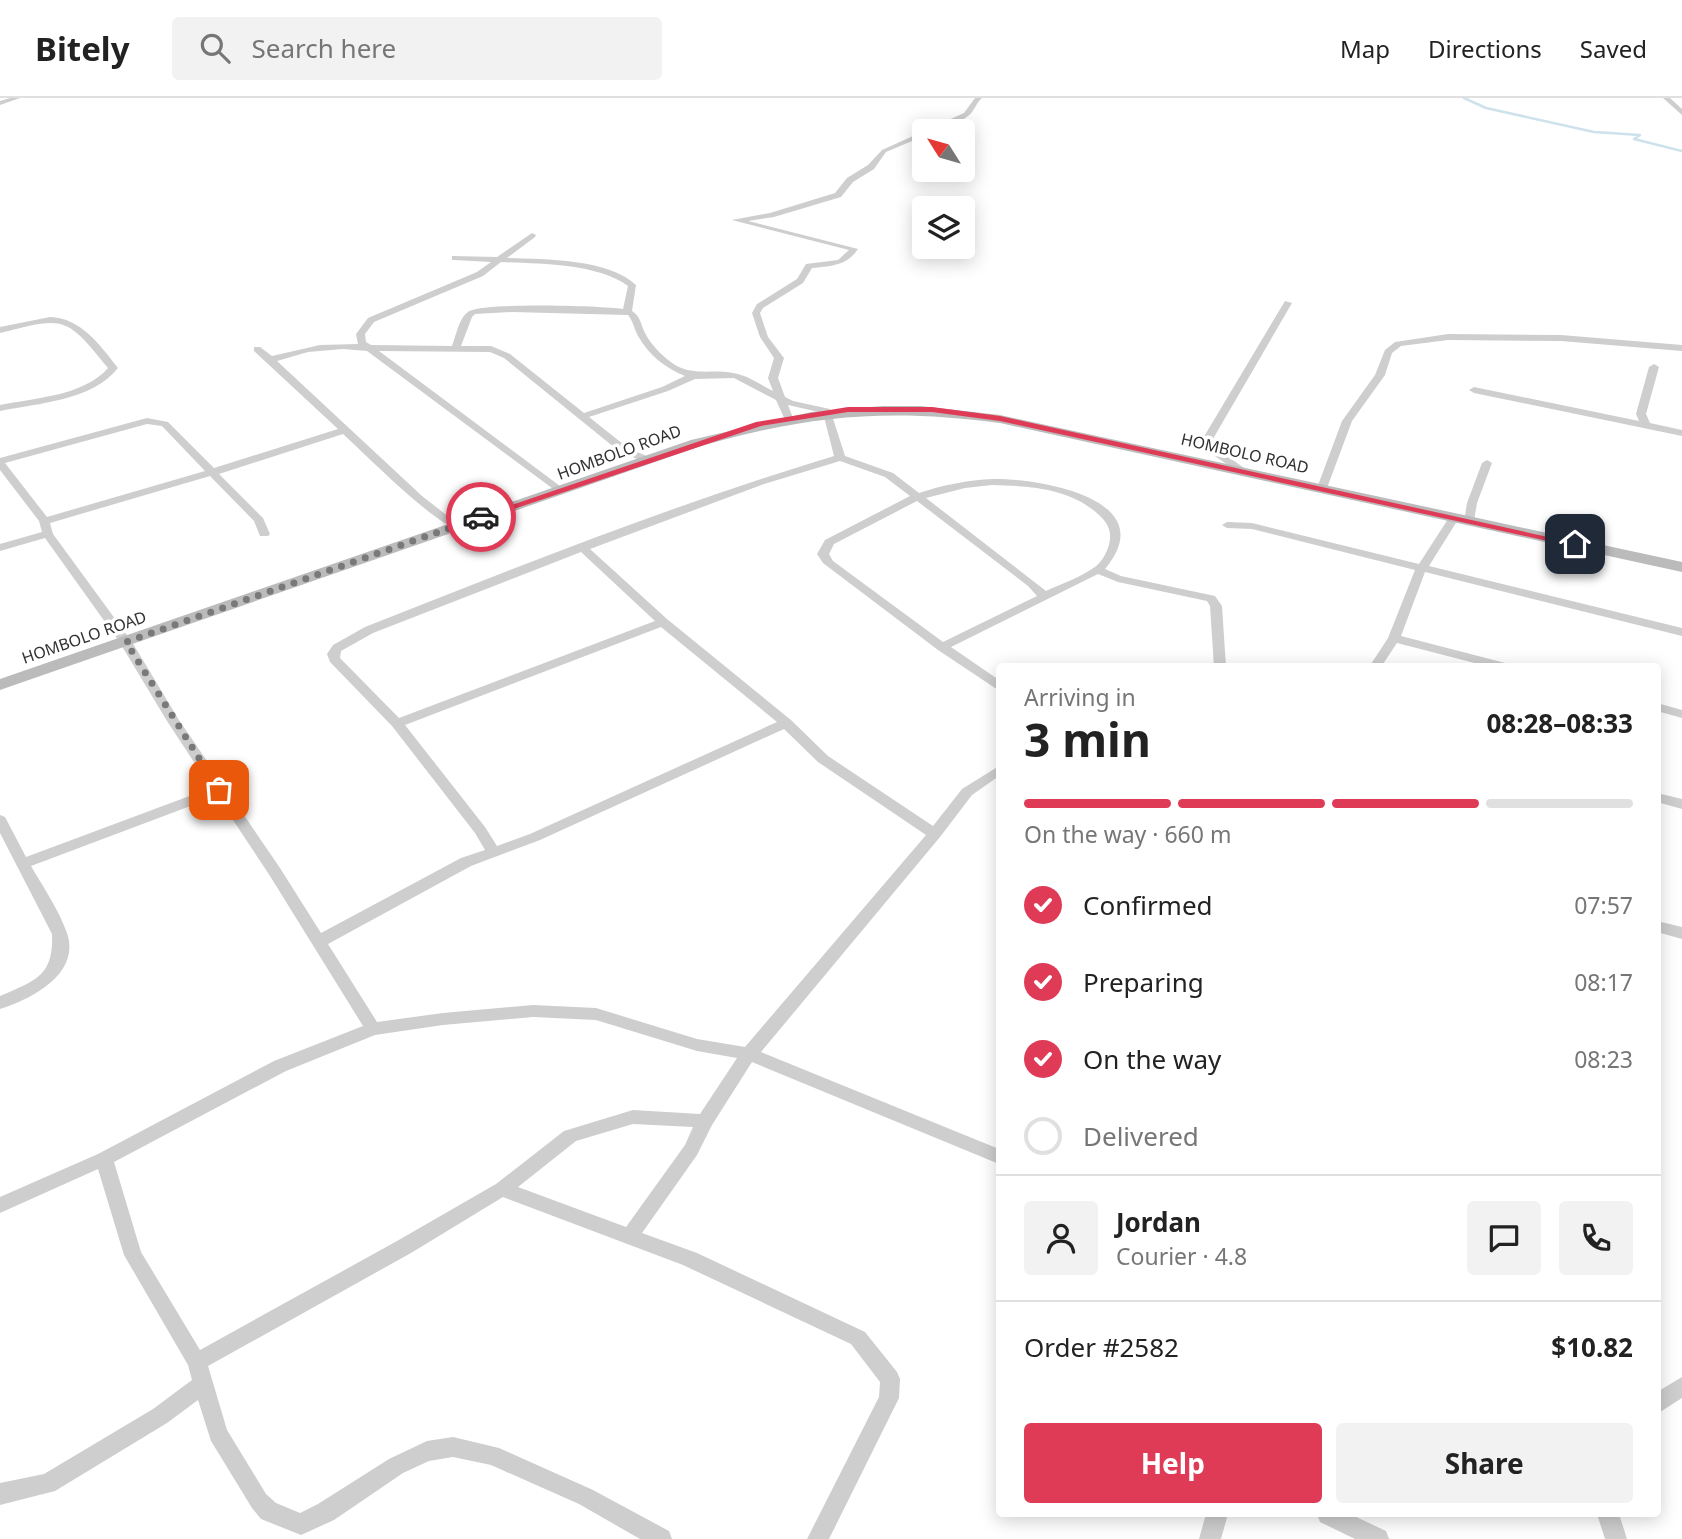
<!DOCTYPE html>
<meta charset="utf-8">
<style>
body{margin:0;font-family:"Noto Sans",sans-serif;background:#f2f2f2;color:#222;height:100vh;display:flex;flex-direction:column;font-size:26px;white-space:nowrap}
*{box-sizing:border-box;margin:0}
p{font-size:23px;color:#767676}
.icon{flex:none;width:38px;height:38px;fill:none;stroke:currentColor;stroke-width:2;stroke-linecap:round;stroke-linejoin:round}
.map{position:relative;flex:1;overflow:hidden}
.details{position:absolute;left:996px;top:565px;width:665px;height:854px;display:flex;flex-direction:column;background:#fff;border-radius:7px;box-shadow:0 4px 18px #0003}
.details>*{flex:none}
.needle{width:46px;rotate:307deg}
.tools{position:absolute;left:912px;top:21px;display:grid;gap:14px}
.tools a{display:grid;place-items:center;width:63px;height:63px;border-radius:7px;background:#fff;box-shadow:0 4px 18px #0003;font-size:35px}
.pin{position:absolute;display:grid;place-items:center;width:60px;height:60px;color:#fff;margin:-30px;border-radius:14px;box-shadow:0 4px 10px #0006}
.courier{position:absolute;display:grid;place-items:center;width:70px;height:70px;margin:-35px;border:5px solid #df3b56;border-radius:50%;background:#fff;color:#222;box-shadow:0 2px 9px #0007}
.overview em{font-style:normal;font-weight:700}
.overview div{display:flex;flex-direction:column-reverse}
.overview{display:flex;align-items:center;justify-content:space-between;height:119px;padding:0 28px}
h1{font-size:46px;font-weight:700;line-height:52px}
.bar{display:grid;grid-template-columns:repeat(4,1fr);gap:10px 7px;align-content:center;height:84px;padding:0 28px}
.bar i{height:9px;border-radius:5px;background:#e0e0e0}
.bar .current{background:#df3b56}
.bar p{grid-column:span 4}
.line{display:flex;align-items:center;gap:18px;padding:0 28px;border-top:2px solid #e0e0e0}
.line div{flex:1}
.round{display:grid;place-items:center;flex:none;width:74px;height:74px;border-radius:7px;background:#f2f2f2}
ol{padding:0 28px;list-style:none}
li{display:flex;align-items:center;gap:21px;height:77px}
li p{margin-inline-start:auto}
li .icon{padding:7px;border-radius:50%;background:#df3b56;color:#fff;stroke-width:4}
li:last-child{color:#767676}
li i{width:38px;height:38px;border:4px solid #e0e0e0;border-radius:50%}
.cta{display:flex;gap:14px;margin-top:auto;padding:14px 28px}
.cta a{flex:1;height:80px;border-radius:7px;background:#df3b56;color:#fff;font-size:28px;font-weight:700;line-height:80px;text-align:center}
.cta a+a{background:#f2f2f2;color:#222}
header{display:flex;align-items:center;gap:42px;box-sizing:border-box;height:98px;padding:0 35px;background:#fff;border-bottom:2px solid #e0e0e0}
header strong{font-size:33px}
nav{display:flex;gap:38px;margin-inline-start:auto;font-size:24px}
.search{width:490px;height:63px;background:#f2f2f2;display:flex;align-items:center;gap:18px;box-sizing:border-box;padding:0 24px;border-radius:7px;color:#767676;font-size:26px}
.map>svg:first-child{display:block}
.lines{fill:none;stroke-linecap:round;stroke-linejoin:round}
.stream{stroke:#cde2ec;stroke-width:2.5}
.street{fill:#cecece;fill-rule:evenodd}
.secondary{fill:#bbb;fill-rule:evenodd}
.route{fill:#df3b56}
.done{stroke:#797979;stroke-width:7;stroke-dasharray:0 12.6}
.labels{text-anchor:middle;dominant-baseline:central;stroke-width:7;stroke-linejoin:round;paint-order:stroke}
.far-street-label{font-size:16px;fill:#313131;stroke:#fff}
</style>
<header>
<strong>Bitely</strong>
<div class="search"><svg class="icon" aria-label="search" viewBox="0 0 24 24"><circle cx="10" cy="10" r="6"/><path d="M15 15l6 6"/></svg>Search here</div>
<nav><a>Map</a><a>Directions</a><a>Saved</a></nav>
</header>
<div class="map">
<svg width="1682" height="1441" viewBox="0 0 1682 1441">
<rect width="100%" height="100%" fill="#fff"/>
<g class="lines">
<path class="stream" d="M1464,0l22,10 108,24 46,3 -6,4 48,12"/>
<path class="street" d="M10,0h10l-20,7v-4z
M975,0h7c-6,5 -8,14 -14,18 -10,8 -31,15 -44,15v5l-38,16 -12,17 -21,13 -12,15 -67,20 -26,4 110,28c-11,17 -27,17 -46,19l-9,15 -40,25 -3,5 8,24 16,21 -6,20 7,19 8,4 37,8 15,47 48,17 26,20c24,-8 49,-13 74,-14 46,-1 171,20 112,90l16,7 94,20 7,10 4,61h-12l-4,-61 -3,-5 -89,-19 -20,-8 -147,73 48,33v9l-4,-1 -57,-38 -115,-87 -6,-9 8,-14 85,-44 -25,-19 -45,-16 -76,23 -174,65 77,70 124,101 37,36 105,70 29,-37 37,-23v10l-27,19 -32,42 -179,215 238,97v15l-247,-102 -40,63 -15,30 -55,78 55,20 168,79 32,40 3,7 -1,19 -70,141h-22l72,-142 1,-15 -29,-38 -168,-79 -180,-68 -92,56 -203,113 19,64 39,64 10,9 24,10 18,-9 71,-45 38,-18 26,-4 46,11 94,42 76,41 3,8h-32l-61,-35 -88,-39 -38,-8 -24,4 -26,12 -69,47 -33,15 -40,-16 -9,-11 -41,-67 -13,-41 -31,23 -112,68 -55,14v-22l44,-9 109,-65 39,-29 -4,-15 -64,-110 -26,-86 -98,44v-16l98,-43 176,-93 89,-35 -93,-150 -53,-80 -186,70c12,21 28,44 36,67 14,41 -36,66 -67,76v-13c35,-15 54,-20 52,-62l-52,-101v-18l5,2 21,40 185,-69 -44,-67 -47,-78 -75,-105 -45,13v-7l42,-12 -3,-11 -39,-51v-12l147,-40 21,4 46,46 124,-39 -84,-78v-4h6l12,9 48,-11 38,-1 -2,-10 12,-16 109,-46 14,-10 -36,-2h-3v-4l45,1 35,-24 4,2 -1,2 -28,21c37,1 102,1 129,27l-4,26c9,6 8,12 13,22 6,12 18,24 30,32 19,11 37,4 58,8 14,2 28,12 40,18l-5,-13 6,-20 -14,-21 -8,-24 5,-9 40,-25 9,-15 32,-4 11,-10 -117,-30 38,-7 65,-20 12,-15 21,-13 14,-15 82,-37zM501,164c38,2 95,1 127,24l-5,23c-22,-3 -142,-7 -155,3 -9,6 -12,24 -16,34l-81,-1 -5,-3 -1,-8 9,-12 109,-46zM512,214l116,3c5,6 6,13 10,21 11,19 27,32 47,40l-23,11 -78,26 -74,-59 -19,-8h-30l11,-29 3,-3zM343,251l24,2 193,143 4,-1v-4l-185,-138 111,1 14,6 116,94 27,11 4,-1v-4l-23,-10 -39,-31 79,-26 27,-12 39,-1 42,22 9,20 8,-2 -5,-13 35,8 11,43c-159,48 -315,110 -469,171l-32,18 -6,9 3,8 62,64 83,107 10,17 -24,8 -140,75 -41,-65 -101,-148 -47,-78 -79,-108 -3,-11 160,-47 44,45 6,15h8l2,-2 -7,-16 -44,-44 124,-40c18,16 97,96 115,94v-4l-36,-28 -145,-135 31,-9zM147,326l15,2 43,45 -158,46 -42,-54zM992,387c38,1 78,3 107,30 7,6 12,14 11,24 -1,10 -7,22 -15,28 -14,10 -34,17 -49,24l-120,-93 39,-10zM917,403l111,85 9,10 -94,46 -110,-81 -4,-7 5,-10zM581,454l74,69 -256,97 -59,-60 1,-7 32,-18zM661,529l116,95 -247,112 -33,12 -12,-19 -80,-102zM784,631l34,33 108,73 -181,212 -48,-8 -101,-31 -63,-3 -90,8 -66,9 -49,-78 143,-78 69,-26zM533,919l63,3 101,31 40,7 -37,56 -67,-4 -69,21 -68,53 -99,57 -197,109 -59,-98 -27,-90 172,-91 89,-36 68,-10zM633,1026l60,3 -8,18 -59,82 -108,-40 58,-46z
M1663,0h7l12,11v6z
M1285,203l7,2 -82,141 37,26 -1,2h-8l-39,-27z
M50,219c31,1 50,28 68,51 -26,33 -80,35 -118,43v-6c34,-7 84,-9 108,-37 -42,-52 -43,-52 -108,-35v-6z
M1448,236l113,1 121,10v6l-121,-10 -113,-1 -47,6 -9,7 -7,22 -33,46 -25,67 -1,2h-8l-1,-2 25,-67 33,-46 10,-25 10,-8z
M1654,266l5,3 -13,47 4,9 32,7v6l-208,-43 -5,-3 5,-3 165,34 -3,-7 13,-47z
M1487,362l5,3 -15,40 -3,18 -1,2h-8l-1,-2 3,-18 15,-40z
M1454,417l5,3 -30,48 253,62v8l-257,-64 -24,64 108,28 2,3h-21l-93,-24 -16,24h-12l19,-29 27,-68 -163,-41 -25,-1 -5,-3 5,-3 25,1 167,41 31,-48z
M1657,605l25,7v8l-25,-7z
M1657,695l25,6v10l-25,-7z
M1657,823l25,6v12l-25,-7z
M1682,1279v21l-25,16v-22z
M1206,1416h22l-7,25h-22z
M1317,1416h33l36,17 3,8h-34l-35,-17z
M1597,1416h22l8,25h-22z"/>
<path class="secondary" d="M883,308h37l80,9 682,147v10l-682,-149c-111,-15 -192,-8 -299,23l-701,244v-11l691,-239 120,-28z"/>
</g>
<path class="route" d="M848,309h84l68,9 580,128 -5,3 -575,-126 -68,-9h-84l-87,14 -277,93 -8,-2 280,-95z"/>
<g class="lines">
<path class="done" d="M219,692l-93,-148 355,-125"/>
</g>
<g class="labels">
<g class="far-street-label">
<text transform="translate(619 354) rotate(-20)">HOMBOLO ROAD</text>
<text transform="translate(1245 355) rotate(13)">HOMBOLO ROAD</text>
<text transform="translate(84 539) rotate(-19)">HOMBOLO ROAD</text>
</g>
</g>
</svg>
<div class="tools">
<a><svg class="needle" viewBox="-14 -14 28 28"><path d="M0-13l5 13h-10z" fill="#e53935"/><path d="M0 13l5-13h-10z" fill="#767676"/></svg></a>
<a><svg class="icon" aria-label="layers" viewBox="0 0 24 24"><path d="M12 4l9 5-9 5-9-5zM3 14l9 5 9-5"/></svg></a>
</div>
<div class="pin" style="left:219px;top:692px;background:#ea580c"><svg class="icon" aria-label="bag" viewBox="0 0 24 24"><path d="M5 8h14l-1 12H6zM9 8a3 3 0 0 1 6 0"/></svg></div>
<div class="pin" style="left:1575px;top:446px;background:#1f2937"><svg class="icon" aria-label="home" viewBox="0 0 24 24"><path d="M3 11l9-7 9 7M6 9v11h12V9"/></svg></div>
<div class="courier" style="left:481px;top:419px"><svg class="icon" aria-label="car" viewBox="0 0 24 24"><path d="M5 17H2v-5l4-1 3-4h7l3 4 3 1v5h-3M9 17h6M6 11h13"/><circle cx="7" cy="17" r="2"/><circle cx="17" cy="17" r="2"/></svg></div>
<section class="details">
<div class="overview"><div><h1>3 min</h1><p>Arriving in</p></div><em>08:28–08:33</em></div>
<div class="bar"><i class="current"></i><i class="current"></i><i class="current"></i><i></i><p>On the way · 660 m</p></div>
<ol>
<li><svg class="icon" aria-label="check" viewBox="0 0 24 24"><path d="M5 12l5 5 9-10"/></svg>Confirmed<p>07:57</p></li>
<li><svg class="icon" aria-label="check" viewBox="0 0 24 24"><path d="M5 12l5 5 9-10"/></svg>Preparing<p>08:17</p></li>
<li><svg class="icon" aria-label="check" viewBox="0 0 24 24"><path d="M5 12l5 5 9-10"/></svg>On the way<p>08:23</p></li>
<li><i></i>Delivered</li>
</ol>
<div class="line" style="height:126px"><a class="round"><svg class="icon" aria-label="person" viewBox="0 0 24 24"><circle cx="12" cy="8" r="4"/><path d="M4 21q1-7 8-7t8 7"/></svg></a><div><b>Jordan</b><p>Courier · 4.8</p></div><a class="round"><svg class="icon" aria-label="chat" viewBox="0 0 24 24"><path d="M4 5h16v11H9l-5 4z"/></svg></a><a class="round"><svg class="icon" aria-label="phone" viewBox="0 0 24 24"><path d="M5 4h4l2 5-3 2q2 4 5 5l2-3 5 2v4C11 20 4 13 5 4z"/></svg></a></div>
<div class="line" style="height:91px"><div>Order #2582</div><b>$10.82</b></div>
<div class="cta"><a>Help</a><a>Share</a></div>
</section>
</div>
